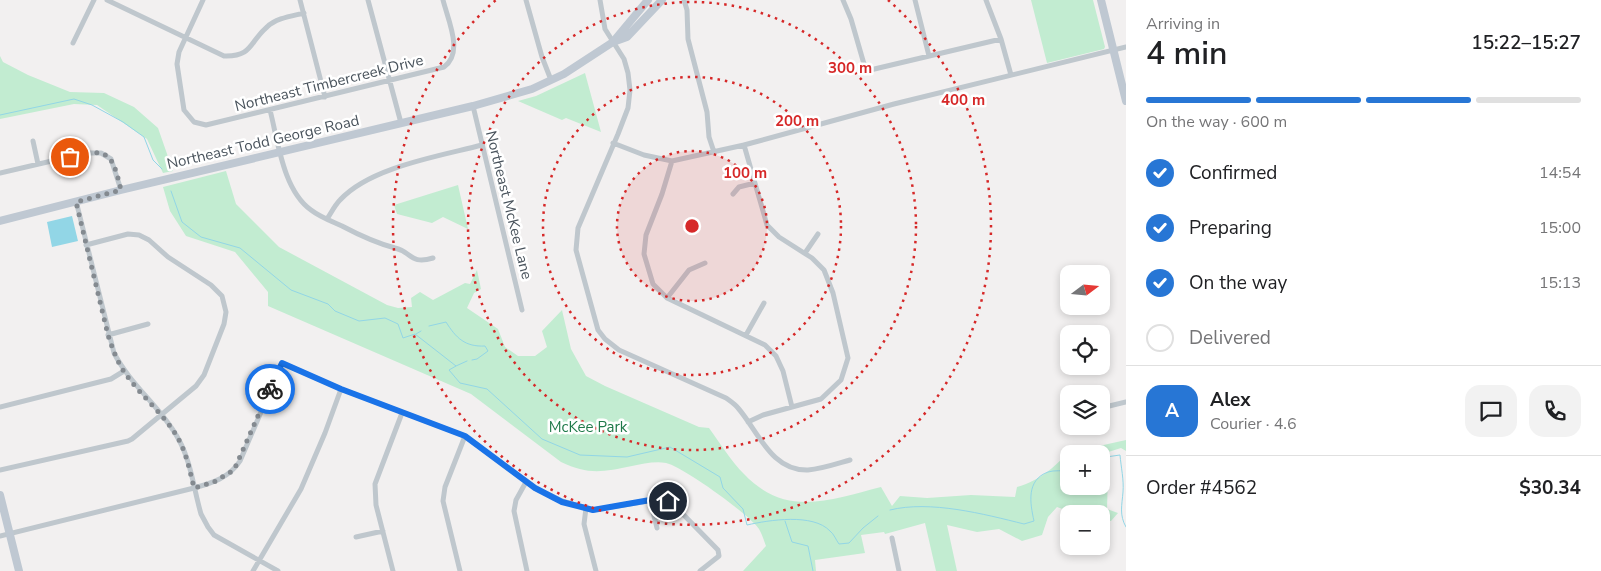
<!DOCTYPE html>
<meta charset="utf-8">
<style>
body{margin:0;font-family:"Nunito Sans",sans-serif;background:#f2f2f2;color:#202124;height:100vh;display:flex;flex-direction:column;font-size:19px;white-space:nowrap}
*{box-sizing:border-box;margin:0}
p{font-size:16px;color:#757577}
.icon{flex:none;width:28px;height:28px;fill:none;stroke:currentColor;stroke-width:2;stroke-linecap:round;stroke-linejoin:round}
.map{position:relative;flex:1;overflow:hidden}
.side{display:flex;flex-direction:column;background:#fff;width:475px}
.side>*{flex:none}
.needle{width:32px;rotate:74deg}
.controls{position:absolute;left:1060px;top:265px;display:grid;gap:10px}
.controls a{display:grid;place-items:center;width:50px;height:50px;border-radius:10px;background:#fff;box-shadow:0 2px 8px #0003;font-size:25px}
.pin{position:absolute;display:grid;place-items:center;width:42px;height:42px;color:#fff;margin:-21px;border:2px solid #fff;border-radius:50%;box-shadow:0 1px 5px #0007}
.courier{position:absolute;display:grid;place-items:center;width:50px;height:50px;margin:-25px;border:4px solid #1a73e8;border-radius:50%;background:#fff;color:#222;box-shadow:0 1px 6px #0007}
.head em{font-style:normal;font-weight:600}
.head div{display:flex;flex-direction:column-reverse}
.head{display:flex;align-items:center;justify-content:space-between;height:85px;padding:0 20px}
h1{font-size:32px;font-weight:600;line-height:38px}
.bar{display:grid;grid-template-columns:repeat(4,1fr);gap:8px 5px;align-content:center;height:60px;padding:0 20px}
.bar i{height:6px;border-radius:4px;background:#e0e0e0}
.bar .current{background:#2776d5}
.bar p{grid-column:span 4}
.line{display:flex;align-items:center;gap:12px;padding:0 20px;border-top:1px solid #e0e0e0}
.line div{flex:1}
.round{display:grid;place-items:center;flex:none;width:52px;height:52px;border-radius:15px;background:#f2f2f2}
ol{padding:0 20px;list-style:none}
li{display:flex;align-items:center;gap:15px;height:55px}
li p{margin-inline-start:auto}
li .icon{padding:5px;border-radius:50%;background:#2776d5;color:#fff;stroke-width:4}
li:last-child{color:#757577}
li i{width:28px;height:28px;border:2px solid #e0e0e0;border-radius:50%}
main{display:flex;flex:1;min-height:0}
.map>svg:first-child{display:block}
.green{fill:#c2ecd1}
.water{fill:#92d6e6}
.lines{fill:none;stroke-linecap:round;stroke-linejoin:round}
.stream{stroke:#92d6e6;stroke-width:1}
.street{stroke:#bfc7cd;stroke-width:5}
.secondary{stroke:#bfc8d2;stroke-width:8}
.done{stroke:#848a90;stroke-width:5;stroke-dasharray:0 9}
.route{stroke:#1a73e8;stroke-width:6}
.ring{fill:none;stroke:#d62828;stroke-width:2.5;stroke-dasharray:2.5 5}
.labels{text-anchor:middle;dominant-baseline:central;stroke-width:5;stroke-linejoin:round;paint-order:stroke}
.street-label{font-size:15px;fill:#49535c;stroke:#fff}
.park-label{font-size:15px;fill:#1e7949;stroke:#fff}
.centre{fill:#d62828;stroke:#fff;stroke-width:2.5}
.ring-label{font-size:15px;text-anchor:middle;font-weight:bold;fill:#d62828;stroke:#fff;stroke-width:5;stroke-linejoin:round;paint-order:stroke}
</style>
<main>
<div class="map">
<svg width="1126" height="571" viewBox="0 0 1126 571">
<rect width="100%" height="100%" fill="#f2f0f0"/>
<path class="green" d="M1031,0h62l12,47 -1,2 -57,14z
M0,56l3,6 25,13 42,17 34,1 30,14 24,21 15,43 -10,2 -16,-34 -50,-34 -23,-1 -74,15z
M585,73l16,59 -35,-14 -4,2 -44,-19 18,-5z
M226,171l10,33 43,43 108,58 11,3 14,-1 -1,-9 9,-6 13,8 32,-17 5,1 7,-14 4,19 -7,4 -7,15 31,21 7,18 13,9h17l12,-9 -5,-16 20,-21 9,39 15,27 19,10 94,41 10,1c11,15 22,33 35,46 42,44 86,26 137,13l11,19 8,-10 27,2 44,-3 44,2 2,-10c23,-6 42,-23 56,-41l17,2 36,-8v11l-5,-3 -19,6 -1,8v-8h-32v32h32v-19l7,8 -1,34 11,4 -7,8h-10v-7h-25l-19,-7 -9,10 -6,18 -20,6 -23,-12 -22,3 -30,-7 10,46h-21l-11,-48 -40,11 -1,-2 -23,3 4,18 -50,7 1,11h-73l23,-25c-2,-5 -4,-12 -7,-17 -9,-14 -77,-63 -93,-66 -11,-2 -24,1 -34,3 -29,6 -44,9 -71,-4l-90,-68 -203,-88v-14l-33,-40 -49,-16 -16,-25 -7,-24z
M458,185l10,44 -25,-12 -11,6 -35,-9 -3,-9z"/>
<path class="water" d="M72,216l6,25 -26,6 -5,-25z"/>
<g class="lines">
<path class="stream" d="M0,115l74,-16 18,6 31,17 21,15 9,23 9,9
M171,191l11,31 19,15 39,11 51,42 37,14 7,7 24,10 26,-3 13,6 5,14 12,-4 41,32 -7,4 11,13 27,6 55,50 38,16 47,2 43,-10 50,30 3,11 20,21 4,16c22,-5 66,-12 83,6 4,3 6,9 9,13l10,-1 14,-15 15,-12
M429,326l17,-4c10,16 19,25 39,24l3,5 -11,8 -5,1
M416,334l5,-3
M456,366l11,-5
M1101,467h2l3,-10 14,-2c1,12 4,25 3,37 -1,13 -4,23 3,35
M890,510c40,-10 94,4 134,14l10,-3c-4,-18 -8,-41 14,-49 6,-2 15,-1 21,-1
M785,521l7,21 16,4 5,25"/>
<path class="street" d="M107,0l117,56c29,1 25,-14 43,-29 9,-9 25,-11 37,-14
M203,0l-24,52 -2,12 7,46 10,12 12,3 238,-58c20,-14 4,-47 -1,-67
M300,0l25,97
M368,0l33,123
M526,0l16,57 9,23
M600,0l5,29 19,30 4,14 2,17 -2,18 -10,26 -40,94 -2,22 22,80 7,9 14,11 107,48c4,3 9,6 12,10 20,23 33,63 70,62 14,-1 28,-6 42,-10
M684,0l3,10 1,29 19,73 2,25 5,15
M843,0l8,19 15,52 135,-32
M915,0l14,56
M986,0l15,39 10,36
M73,43l21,-43
M473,106l49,204
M270,110c8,31 13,80 41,100 9,7 20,11 31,16 17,9 34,17 53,22 17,4 15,17 38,10
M33,141l5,23
M613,143l31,12 28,6 72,-16 150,-41 232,-57
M744,145l23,80 12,12 33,21 12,12 9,23 15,65 -7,22 -20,19 -58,16 -15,7
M672,161l-10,33 -16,41 -2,19 9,30 14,14 98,47 11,11 7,15 9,36
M0,173l86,-20h15l10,6 10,31
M733,194l6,-7 16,-4
M76,201l38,152c17,33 48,55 65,87 12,22 15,50 22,74l7,13 6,8 64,36
M327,219c4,-6 8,-14 13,-19 30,-33 100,-44 142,-55
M805,253l13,-19
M667,298l22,-28 16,-7
M108,335l40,-11
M746,335l18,-32
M0,407l111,-28 13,-8
M1101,408l25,-6
M0,470l128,-29 4,-2 64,-53 8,-11 20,-51 2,-12 -4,-16 -11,-11 -43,-28 -19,-17 -10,-5 -11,-1 -42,11
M526,482l-10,18 -2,11 13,60
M650,500l7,28
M586,508l-2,16 12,47
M0,536l194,-48c18,-5 35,-10 46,-27l42,-98 59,26 124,47 70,52 27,13 31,9 68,-11 12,5 45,46 1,6 -19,15
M356,537l27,-6
M892,538l7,33
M253,571l48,-82 24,-56 16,-44
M393,571l-17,-66 -1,-21 27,-71
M460,571l-17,-70 2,-14 20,-51"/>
<path class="secondary" d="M1101,0l25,101
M613,42l35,-42
M0,221l121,-31 352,-84 59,-17 32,-15 49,-32 14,-5 35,-37
M0,495l19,76"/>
</g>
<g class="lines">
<path class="done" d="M70,157c39,-10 42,-4 51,33l-45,12 32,133c4,12 8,24 15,35 16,25 42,44 56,70 8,15 11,32 15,48l20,-6 20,-12 36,-81"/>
<path class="route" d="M270,389l12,-26 59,26 124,47 70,52 27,14 31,8 57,-10 11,-2 7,3"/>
</g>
<circle cx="692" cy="226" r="75" fill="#d62828" fill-opacity=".12"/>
<g class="ring">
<circle cx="692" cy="226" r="75"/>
<circle cx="692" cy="226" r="149"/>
<circle cx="692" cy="226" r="224"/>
<path d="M888 0A299 299 0 1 1 496 0"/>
</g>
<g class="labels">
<g class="street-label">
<text transform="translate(329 83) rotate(-14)">Northeast Timbercreek Drive</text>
<text transform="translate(263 142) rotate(-13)">Northeast Todd George Road</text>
<text transform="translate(509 205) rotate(76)">Northeast McKee Lane</text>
</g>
<g class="park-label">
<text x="588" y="427">McKee Park</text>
</g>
</g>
<circle cx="692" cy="226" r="8" class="centre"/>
<g class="ring-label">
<text x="850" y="73">300 m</text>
<text x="963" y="105">400 m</text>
<text x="797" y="126">200 m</text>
<text x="745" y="178">100 m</text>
</g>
</svg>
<div class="controls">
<a><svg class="needle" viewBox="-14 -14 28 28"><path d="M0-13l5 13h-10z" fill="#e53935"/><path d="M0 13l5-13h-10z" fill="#757577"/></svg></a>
<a><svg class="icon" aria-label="locate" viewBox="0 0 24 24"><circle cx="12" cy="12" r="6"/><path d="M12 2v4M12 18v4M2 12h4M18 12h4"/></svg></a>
<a><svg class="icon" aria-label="layers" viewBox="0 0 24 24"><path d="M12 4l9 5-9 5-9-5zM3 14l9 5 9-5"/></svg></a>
<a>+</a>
<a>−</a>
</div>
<div class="pin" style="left:70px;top:157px;background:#ea580c"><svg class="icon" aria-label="bag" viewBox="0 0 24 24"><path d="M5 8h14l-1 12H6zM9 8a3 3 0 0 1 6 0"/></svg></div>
<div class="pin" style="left:668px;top:501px;background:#1f2937"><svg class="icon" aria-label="home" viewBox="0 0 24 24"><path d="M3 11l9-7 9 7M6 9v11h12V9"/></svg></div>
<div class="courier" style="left:270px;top:389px"><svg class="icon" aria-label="bike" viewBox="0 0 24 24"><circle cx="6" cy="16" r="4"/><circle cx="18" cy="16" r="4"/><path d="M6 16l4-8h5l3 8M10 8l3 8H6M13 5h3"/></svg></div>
</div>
<section class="side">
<div class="head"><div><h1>4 min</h1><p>Arriving in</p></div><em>15:22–15:27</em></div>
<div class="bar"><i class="current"></i><i class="current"></i><i class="current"></i><i></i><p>On the way · 600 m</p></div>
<ol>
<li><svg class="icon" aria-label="check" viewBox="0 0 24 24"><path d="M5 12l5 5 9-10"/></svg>Confirmed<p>14:54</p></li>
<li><svg class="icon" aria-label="check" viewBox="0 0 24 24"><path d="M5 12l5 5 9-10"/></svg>Preparing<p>15:00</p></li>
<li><svg class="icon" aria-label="check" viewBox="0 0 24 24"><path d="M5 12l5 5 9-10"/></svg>On the way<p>15:13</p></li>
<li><i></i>Delivered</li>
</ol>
<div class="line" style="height:90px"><b class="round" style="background:#2776d5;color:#fff">A</b><div><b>Alex</b><p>Courier · 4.6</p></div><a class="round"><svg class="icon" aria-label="chat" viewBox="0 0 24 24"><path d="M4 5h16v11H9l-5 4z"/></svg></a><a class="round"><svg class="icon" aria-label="phone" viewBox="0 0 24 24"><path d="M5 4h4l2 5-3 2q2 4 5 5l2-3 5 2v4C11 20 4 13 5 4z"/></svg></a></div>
<div class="line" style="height:65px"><div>Order #4562</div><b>$30.34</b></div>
</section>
</main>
